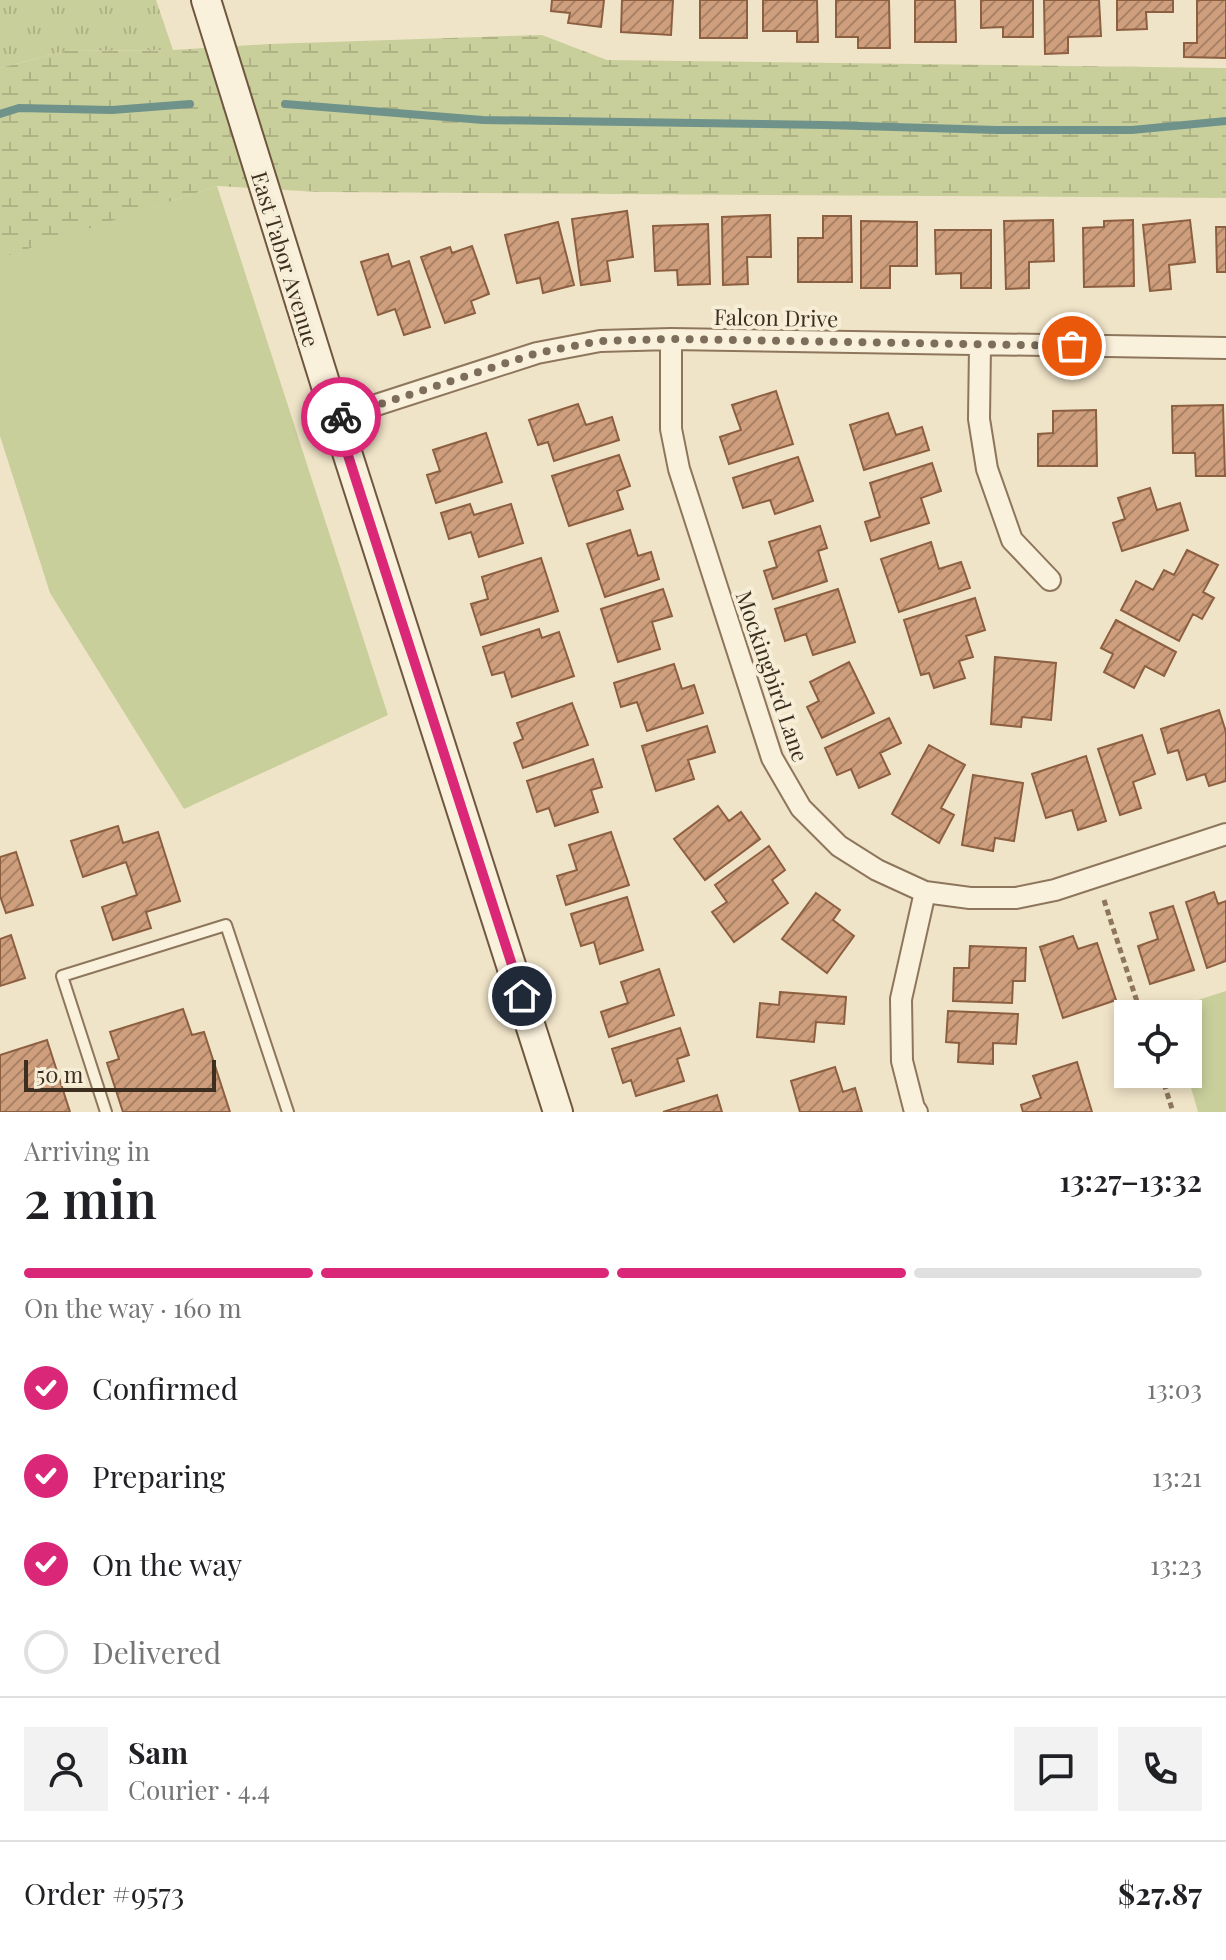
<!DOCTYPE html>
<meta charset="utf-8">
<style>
body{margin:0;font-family:"Playfair Display",serif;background:#f2f2f2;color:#202124;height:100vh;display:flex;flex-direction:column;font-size:30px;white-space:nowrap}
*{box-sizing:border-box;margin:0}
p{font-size:26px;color:#757577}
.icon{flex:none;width:44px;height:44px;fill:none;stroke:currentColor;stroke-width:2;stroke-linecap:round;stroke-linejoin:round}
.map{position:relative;height:1112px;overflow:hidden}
.side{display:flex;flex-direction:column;background:#fff;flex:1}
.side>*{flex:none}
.fabs{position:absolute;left:1114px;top:1000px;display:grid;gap:16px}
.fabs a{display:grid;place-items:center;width:88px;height:88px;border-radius:0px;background:#fff;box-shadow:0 4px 12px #0003;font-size:40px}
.scale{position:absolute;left:24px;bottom:20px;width:192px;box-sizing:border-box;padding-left:8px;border:4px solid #3d2e20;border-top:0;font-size:22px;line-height:28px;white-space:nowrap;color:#3d2e20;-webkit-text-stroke:6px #f7eed8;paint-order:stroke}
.pin{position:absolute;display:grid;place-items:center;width:68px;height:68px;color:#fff;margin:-34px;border:4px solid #fff;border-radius:50%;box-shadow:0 2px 8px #0007}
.courier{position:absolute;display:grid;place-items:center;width:80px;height:80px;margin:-40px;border:6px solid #db2777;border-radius:50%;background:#fff;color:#222;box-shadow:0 2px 10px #0007}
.head em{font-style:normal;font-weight:600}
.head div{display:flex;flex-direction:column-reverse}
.head{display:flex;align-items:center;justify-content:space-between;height:136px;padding:0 24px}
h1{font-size:52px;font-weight:600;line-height:60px}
.bar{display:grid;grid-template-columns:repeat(4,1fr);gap:12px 8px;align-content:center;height:96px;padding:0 24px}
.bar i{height:10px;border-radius:6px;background:#e0e0e0}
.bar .active{background:#db2777}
.bar p{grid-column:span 4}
.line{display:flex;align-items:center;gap:20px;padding:0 24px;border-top:2px solid #e0e0e0}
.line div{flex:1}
.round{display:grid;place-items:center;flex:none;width:84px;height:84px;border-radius:0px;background:#f2f2f2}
ol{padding:0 24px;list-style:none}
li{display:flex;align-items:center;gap:24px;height:88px}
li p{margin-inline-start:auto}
li .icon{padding:8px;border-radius:50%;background:#db2777;color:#fff;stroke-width:4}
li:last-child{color:#757577}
li i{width:44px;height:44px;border:4px solid #e0e0e0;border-radius:50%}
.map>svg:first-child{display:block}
.grass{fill:url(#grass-tufts)}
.wetland{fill:url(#wetland-marsh)}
.green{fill:#c9cf9b}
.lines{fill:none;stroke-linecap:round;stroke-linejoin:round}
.stream{stroke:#6f938a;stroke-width:8}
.building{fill:url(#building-hatch);stroke:#8d5f41;stroke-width:2}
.service-casing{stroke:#8d765c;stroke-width:14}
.minor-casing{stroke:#8d765c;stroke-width:24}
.secondary-casing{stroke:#6f573f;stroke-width:32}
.path{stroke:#8d765c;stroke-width:5;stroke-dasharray:6 4;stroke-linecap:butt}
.service{stroke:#faf1dc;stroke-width:10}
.minor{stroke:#faf1dc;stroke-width:20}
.secondary{stroke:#faf1dc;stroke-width:28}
.done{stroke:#7c6e5b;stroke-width:8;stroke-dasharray:0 14.4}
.route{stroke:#db2777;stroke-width:10}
.labels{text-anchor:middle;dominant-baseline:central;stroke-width:8;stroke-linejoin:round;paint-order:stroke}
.street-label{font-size:22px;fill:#3d2e20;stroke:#f7eed8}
</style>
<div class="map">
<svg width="1226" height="1112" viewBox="0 0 1226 1112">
<defs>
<pattern id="grass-tufts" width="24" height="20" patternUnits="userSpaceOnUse" patternTransform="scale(2)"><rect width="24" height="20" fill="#c9cf9b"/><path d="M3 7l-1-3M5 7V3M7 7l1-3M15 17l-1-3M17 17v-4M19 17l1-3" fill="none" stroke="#aeb285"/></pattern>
<pattern id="wetland-marsh" width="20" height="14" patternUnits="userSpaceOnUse" patternTransform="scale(2)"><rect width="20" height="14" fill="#c9cf9b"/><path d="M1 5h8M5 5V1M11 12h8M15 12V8" fill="none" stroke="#aeb285"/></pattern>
<pattern id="building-hatch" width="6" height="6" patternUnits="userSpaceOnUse" patternTransform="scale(2)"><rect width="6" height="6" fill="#cf9f7d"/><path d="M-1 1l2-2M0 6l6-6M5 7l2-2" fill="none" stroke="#a98266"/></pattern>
</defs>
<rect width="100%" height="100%" fill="#f0e4c8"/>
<path class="grass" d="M0,0h156l17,50 -108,1 -65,17z"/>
<path class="wetland" d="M542,35l65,25 619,8v130l-906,-6 -103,-6 -217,73v-191l65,-17 108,-1 96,-6z"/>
<path class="green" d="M217,186l171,529 -204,94 -134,-216 -50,-157v-178z
M1226,991v121h-28l-11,-38 1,-60h-20l-1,-4z"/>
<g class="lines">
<path class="stream" d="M285,104l198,16 342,5 172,5h135l94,-9
M0,114l19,-6 93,2 78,-6"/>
</g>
<path class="building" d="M552,0h52l-3,27 -33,-4 2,-10 -19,-2z
M622,0h51l-2,35 -50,-3z
M700,0h47v38h-47z
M763,0h54l1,42h-21v-11h-34z
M836,0h53l1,48h-32v-11h-22z
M915,0h40l1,42h-41z
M981,0h52v37h-30v-10l-22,1z
M1044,0h55l2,36 -33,1v16l-23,1z
M1117,0h56v12h-27l1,17 -30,1z
M1197,0h29v58l-42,-1v-14h13z
M627,211l6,46 -26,4 3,20 -29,4 -9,-66z
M770,215l1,42h-24l1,27 -25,1 -1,-68z
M823,216h28l1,66h-54v-44h25z
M1053,220l1,41 -25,1v26l-23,1 -2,-68z
M1133,220l1,66 -50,1 -1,-59 21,-1v-6z
M1190,220l5,42 -26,3 2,24 -21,2 -7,-66z
M861,221l56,1v44h-27v22h-29z
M558,222l16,63 -31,8 -3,-15 -23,5 -12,-48z
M708,224l2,60 -32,1 -1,-15 -22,1 -2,-45z
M1216,227h10v45h-9z
M935,230h56v58h-30v-15l-25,1z
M472,246l17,48 -18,7 4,12 -30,10 -24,-66 29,-10 2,6z
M388,254l4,13 17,-6 21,66 -26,8 -9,-26 -17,6 -17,-53z
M776,391l17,53 -64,20 -9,-27 21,-7 -9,-25z
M578,404l8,21 26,-8 7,23 -65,21 -6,-19 -10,3 -9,-25z
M1223,405l2,71h-29l-1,-23h-22l-1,-47z
M1096,410l1,56h-59v-32l15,-1v-22z
M888,413l8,22 26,-8 7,23 -65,20 -14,-45z
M486,433l16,49 -66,21 -9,-28 13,-4 -7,-21z
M619,455l11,31 -13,5 6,18 -54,17 -17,-50z
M798,457l15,44 -38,13 -5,-14 -27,8 -10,-30z
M932,463l9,28 -20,7 8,25 -58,18 -6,-19 15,-5 -10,-34z
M1150,488l7,22 23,-7 8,27 -66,21 -9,-28 12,-4 -7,-21z
M470,504l4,11 37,-11 12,39 -44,14 -8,-25 -22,7 -8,-26z
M820,526l7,22 -9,3 9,30 -54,18 -9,-28 13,-4 -8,-25z
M630,530l8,26 13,-4 8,27 -54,18 -18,-53z
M931,542l8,27 22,-7 9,26 -71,24 -18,-53z
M1187,550l31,15 -15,27 11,6 -12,21 -9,-5 -14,27 -58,-31 15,-29 17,9 11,-20 10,5z
M541,558l17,53 -77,24 -10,-31 17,-5 -6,-22z
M663,589l9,27 -20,6 8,27 -42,13 -17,-53z
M838,589l17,53 -42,13 -7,-21 -21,7 -10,-32z
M975,598l10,32 -19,6 7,21 -14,4 6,17 -31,10 -5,-15 -8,2 -17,-55z
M1116,620l60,32 -12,24 -19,-10 -11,22 -30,-16 9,-18 -12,-6z
M539,629l3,9 17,-6 15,44 -62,21 -8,-25 -12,3 -9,-28z
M995,657l61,6 -5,57 -29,-3 -1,10 -30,-3z
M849,662l25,51 -52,25 -15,-31 12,-6 -9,-19z
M674,664l8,25 12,-4 9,28 -56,18 -10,-29 -16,5 -7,-24z
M572,703l16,42 -65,23 -9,-25 9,-4 -6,-16z
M1219,710l7,22v49l-17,5 -4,-12 -18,6 -9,-30 -10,3 -7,-24z
M889,718l12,25 -21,10 10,21 -31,14 -8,-19 -14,6 -12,-27z
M707,726l8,26 -27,8 6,19 -38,12 -14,-45z
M1142,735l13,39 -22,8 8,26 -21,7 -22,-66z
M929,745l36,20 -24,43 13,7 -15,28 -47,-29z
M1086,756l20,65 -28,9 -6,-20 -26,8 -14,-44z
M593,759l9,28 -11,3 7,22 -43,14 -6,-18 -12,4 -10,-31z
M973,775l50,8 -9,58 -19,-3 -2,13 -31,-6z
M718,806l11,15 12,-9 19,27 -55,41 -31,-41z
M118,826l5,17 35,-11 22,69 -34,11 5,16 -38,12 -11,-33 35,-12 -11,-33 -43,15 -12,-36z
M611,832l18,53 -63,20 -9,-29 20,-6 -8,-25z
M769,846l16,24 -13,10 16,23 -54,39 -22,-30 15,-10 -12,-17z
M16,852l17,53 -27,8 -6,-17v-39z
M1214,892l4,12 8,-3v60l-19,7 -21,-66z
M816,893l24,17 -7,10 21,16 -27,37 -45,-34z
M627,897l16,53 -43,14 -6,-22 -13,4 -10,-32z
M1173,906l21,64 -44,14 -12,-38 20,-7 -8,-26z
M11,935l14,43 -25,8v-47z
M1073,936l5,13 19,-6 19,57 -53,18 -23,-71z
M970,946l56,2 -1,33h-12l-1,22 -59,-2 1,-33h15z
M659,969l15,46 -65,22 -8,-25 27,-9 -7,-21z
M780,992l66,5 -2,27 -28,-2 -2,20 -57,-5 3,-34 19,2z
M183,1009l9,26 12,-3 26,80h-107l-16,-49 12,-4 -9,-27z
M948,1011l70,3 -2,30 -23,-1v21l-35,-2 1,-19 -13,-1z
M680,1028l9,27 -12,4 7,22 -48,15 -5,-16 -8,3 -11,-34z
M47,1040l23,72h-70v-57z
M1077,1062l15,50h-69l-2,-7 20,-7 -8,-22z
M835,1067l8,25 12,-4 7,24h-62l-9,-31z
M717,1095l5,17h-59z"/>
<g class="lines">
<defs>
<path id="service" d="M106,1112l-44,-136 164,-51 62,187"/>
<path id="minor" d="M671,339v90l8,40 93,289 29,50 38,38 38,24 48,22 45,6h46l39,-8 171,-56
M980,345l-1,74 8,50 25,71 38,40
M336,418l201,-65 63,-12 71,-2 555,9
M917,1112l-3,-4 -12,-47 -1,-62 24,-107"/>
<path id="secondary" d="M206,0l130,418 222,694"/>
</defs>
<use href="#service" class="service-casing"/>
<use href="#minor" class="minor-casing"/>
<use href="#secondary" class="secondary-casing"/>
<path class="path" d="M1104,900l37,114
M1161,1074l12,38"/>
<use href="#service" class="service"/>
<use href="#minor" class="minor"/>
<use href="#secondary" class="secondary"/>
</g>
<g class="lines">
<path class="done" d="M341,417l196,-64 63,-12 71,-2 401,7"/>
<path class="route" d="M341,417l-5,1 186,578"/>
</g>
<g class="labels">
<g class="street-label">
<text transform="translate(286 259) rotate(73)">East Tabor Avenue</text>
<text transform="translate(776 317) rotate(1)">Falcon Drive</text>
<text transform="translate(773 676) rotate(71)">Mockingbird Lane</text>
</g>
</g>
</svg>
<div class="fabs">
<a><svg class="icon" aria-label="locate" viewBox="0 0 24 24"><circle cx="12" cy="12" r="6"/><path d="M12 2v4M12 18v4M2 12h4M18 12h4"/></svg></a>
</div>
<div class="scale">50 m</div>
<div class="pin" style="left:1072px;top:346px;background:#ea580c"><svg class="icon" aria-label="bag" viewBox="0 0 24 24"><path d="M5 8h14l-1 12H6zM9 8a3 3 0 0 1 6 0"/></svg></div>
<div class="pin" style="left:522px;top:996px;background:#1f2937"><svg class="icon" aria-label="home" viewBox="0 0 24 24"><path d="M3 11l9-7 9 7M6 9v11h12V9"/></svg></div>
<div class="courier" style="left:341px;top:417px"><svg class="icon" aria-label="bike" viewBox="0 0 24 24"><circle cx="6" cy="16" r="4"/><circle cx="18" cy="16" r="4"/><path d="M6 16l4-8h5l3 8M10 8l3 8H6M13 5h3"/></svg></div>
</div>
<section class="side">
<div class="head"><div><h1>2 min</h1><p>Arriving in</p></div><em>13:27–13:32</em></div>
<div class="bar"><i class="active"></i><i class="active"></i><i class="active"></i><i></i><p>On the way · 160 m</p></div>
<ol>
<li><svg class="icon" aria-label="check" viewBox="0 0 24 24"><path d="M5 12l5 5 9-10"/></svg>Confirmed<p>13:03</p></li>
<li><svg class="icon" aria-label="check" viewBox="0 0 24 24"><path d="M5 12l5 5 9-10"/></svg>Preparing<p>13:21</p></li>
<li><svg class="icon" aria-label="check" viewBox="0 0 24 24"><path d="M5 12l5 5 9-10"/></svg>On the way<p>13:23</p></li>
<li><i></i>Delivered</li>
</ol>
<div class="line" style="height:144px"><a class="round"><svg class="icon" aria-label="person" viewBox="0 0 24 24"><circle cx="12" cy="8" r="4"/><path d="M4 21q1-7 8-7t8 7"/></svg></a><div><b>Sam</b><p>Courier · 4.4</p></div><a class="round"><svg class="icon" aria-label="chat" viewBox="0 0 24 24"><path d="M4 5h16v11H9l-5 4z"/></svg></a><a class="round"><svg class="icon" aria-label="phone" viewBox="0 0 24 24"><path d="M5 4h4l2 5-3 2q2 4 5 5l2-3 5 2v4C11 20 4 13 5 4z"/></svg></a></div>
<div class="line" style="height:104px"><div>Order #9573</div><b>$27.87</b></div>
</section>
